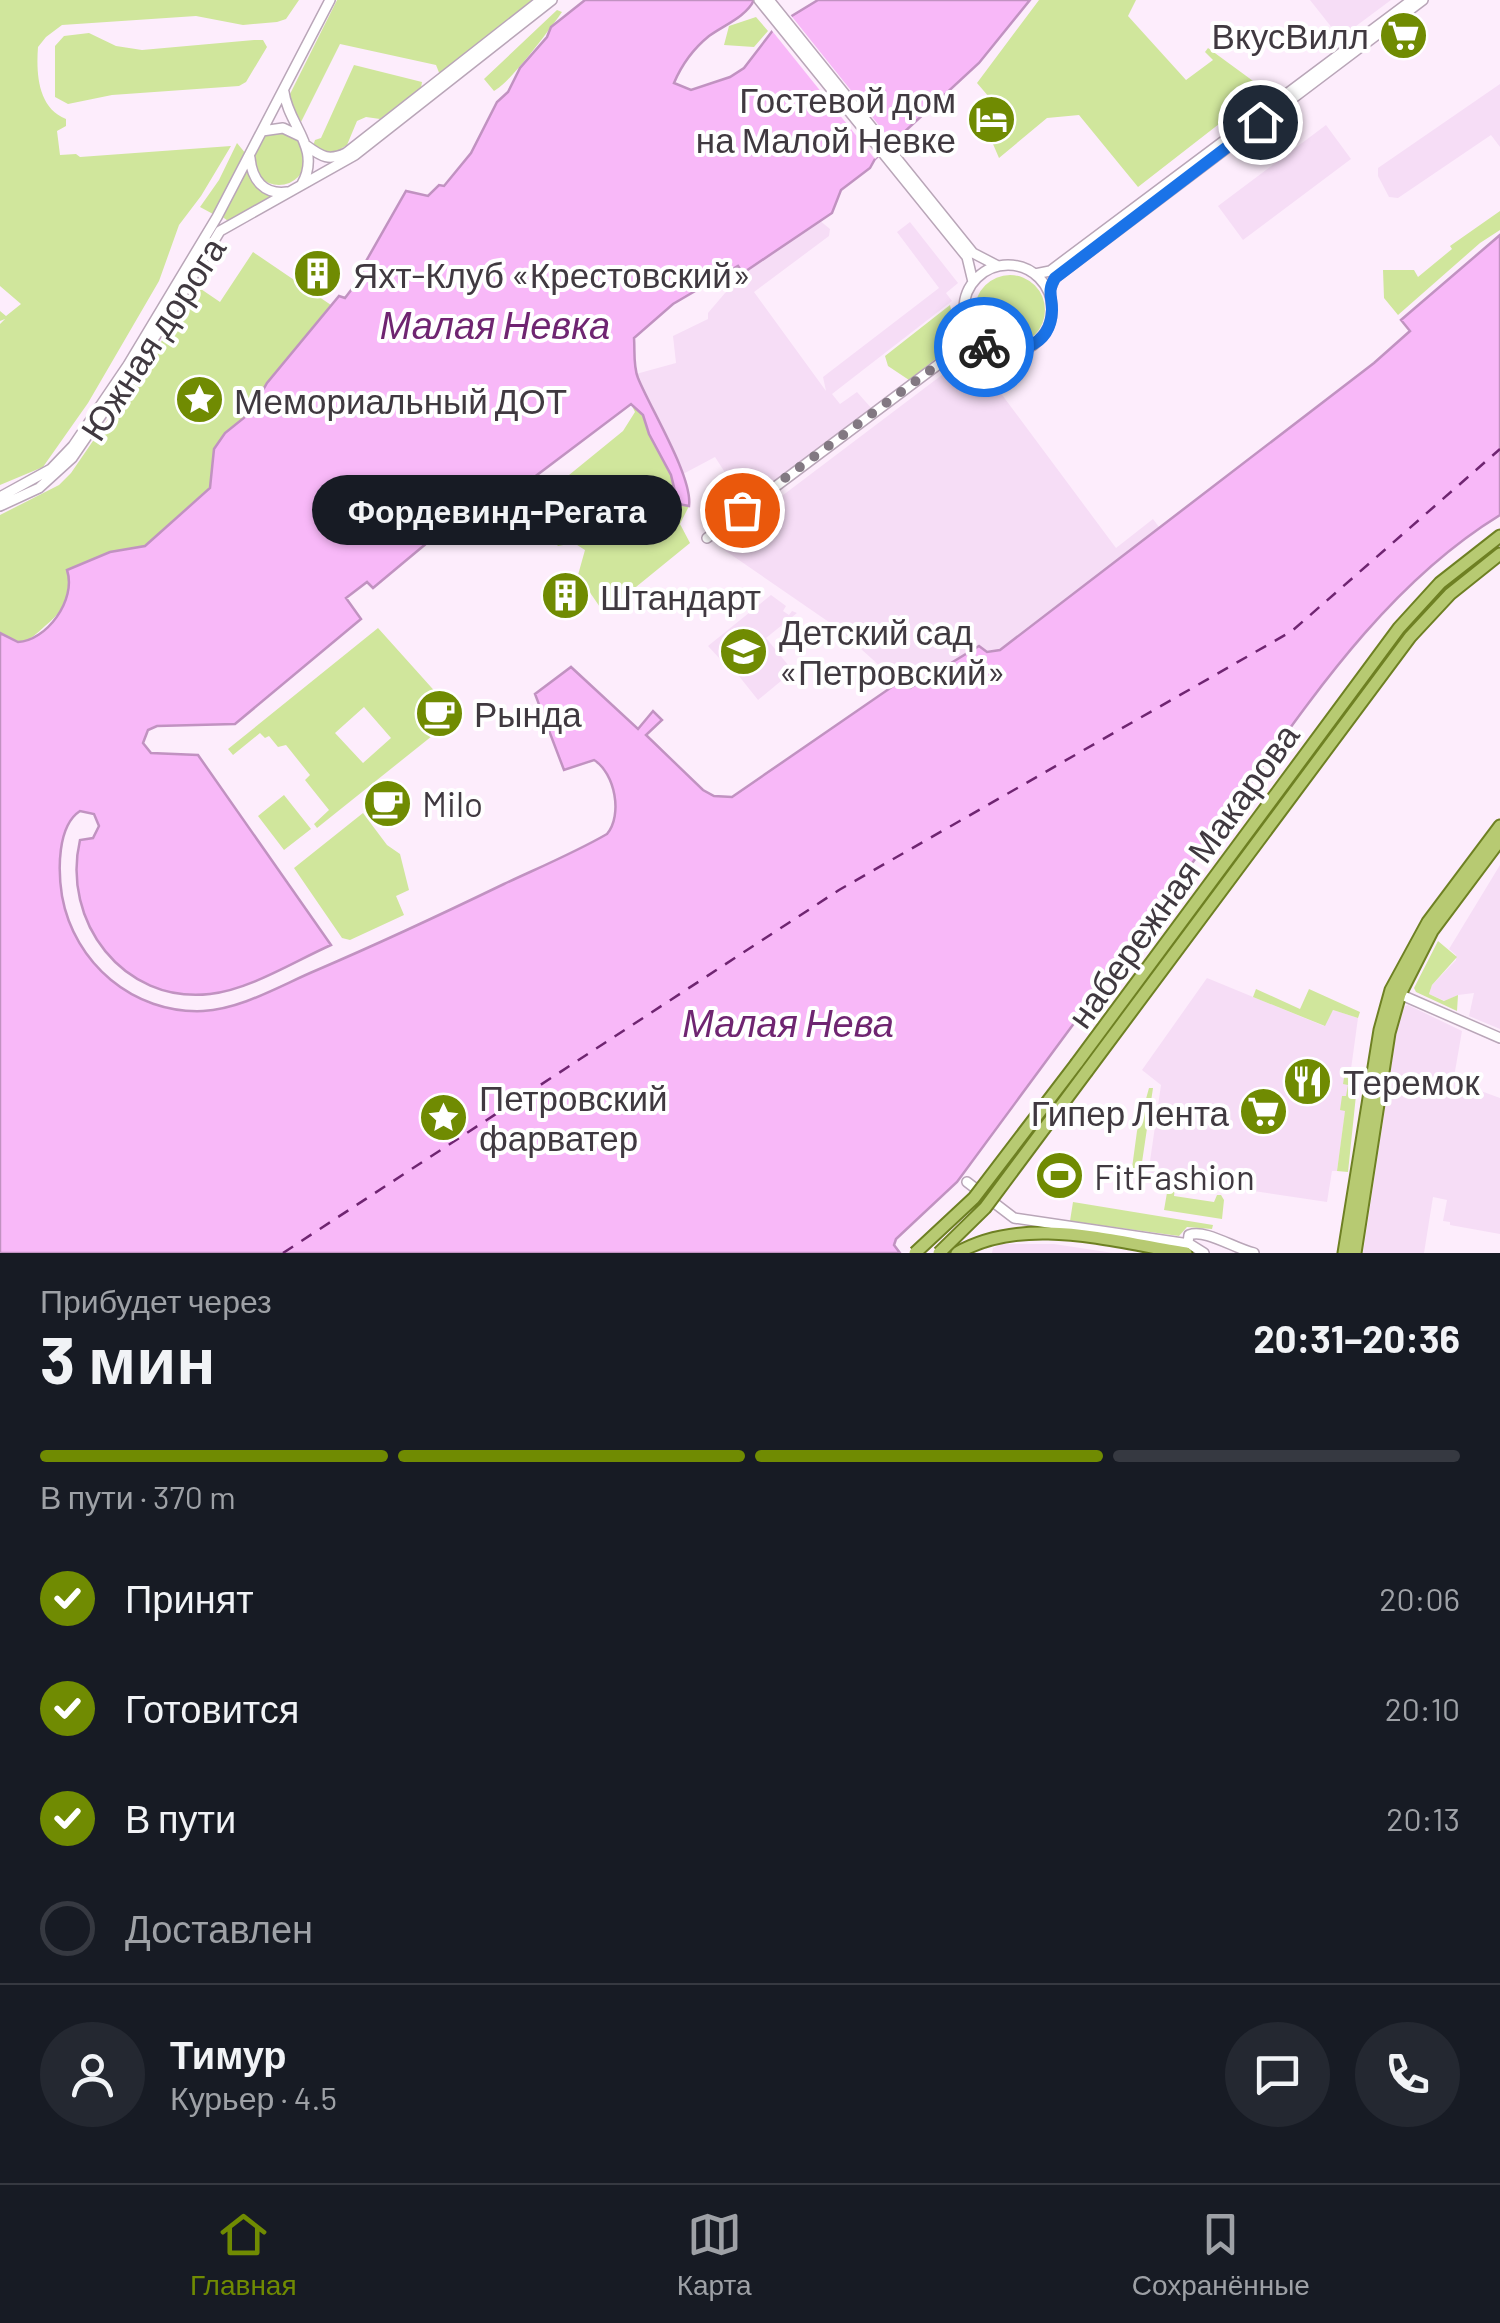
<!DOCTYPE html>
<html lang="ru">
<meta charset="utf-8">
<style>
body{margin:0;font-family:Barlow,sans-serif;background:#242831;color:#f1f3f6;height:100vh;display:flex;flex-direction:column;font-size:38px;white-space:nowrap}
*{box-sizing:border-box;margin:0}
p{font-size:32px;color:#9ea1a6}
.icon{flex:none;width:55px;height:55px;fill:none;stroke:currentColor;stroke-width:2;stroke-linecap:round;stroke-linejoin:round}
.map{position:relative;height:1253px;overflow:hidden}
.side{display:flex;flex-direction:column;background:#171b24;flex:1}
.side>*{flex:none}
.pin{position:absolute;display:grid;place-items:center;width:85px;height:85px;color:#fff;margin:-42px;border:5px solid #fff;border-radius:50%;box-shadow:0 2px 10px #0007}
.courier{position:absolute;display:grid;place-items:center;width:100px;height:100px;margin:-50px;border:8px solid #1a73e8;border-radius:50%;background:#fff;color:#222;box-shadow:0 2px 12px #0007}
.bubble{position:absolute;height:70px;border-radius:35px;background:#171b24;box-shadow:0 2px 8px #0004;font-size:32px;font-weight:700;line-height:70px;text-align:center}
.headline em{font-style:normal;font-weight:700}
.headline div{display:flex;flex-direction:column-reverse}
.headline{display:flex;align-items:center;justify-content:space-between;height:170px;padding:0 40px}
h1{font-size:65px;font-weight:700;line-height:75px}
.bar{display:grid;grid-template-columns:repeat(4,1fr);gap:15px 10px;align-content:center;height:120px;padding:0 40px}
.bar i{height:12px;border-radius:8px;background:#363941}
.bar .current{background:#708b02}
.bar p{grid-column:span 4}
.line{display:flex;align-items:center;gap:25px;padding:0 40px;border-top:2px solid #363941}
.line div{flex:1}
.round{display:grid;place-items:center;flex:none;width:105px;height:105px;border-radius:52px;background:#242831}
ol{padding:0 40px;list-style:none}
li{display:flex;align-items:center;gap:30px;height:110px}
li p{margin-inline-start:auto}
li .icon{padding:10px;border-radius:50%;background:#708b02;color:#fff;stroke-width:4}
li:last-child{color:#9ea1a6}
li i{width:55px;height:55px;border:5px solid #363941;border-radius:50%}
.tab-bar{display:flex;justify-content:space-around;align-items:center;height:140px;border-top:2px solid #363941;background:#171b24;font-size:28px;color:#9ea1a6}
.tab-bar a{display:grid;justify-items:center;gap:5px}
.tab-bar .current{color:#708b02}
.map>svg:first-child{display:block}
.built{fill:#f6ddf6}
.green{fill:#d0e69c;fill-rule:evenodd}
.water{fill:#f8b8f8;stroke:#c192c1;stroke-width:2.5}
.pier{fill:#fdedfc}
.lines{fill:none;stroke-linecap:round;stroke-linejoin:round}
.ferry{stroke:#6f2571;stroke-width:2.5;stroke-dasharray:12 10;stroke-linecap:butt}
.minor-casing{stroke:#b9a6b8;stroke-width:12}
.major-casing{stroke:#6e8023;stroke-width:15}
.minor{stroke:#fff;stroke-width:9}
.major{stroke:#b7ca72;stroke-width:11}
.major-bridge-casing{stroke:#6e8023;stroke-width:15;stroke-linecap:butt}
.major-bridge{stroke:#b7ca72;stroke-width:11}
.done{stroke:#827882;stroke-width:10;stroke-dasharray:0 18}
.route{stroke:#1a73e8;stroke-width:12}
.labels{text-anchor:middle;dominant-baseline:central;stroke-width:8;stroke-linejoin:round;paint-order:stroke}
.poi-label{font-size:35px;fill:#403940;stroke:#fff;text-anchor:start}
.street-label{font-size:35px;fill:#403940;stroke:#fff}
.water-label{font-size:38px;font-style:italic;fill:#6f2571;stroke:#fff}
</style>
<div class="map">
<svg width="1500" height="1253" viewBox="0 0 1500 1253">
<rect width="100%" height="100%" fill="#fdedfc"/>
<path class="built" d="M1310,0h81l-51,38z
M1500,84v63l-9,-12 -93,63 -9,-1 -11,-21v-8z
M1326,125l25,34 -108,81 -25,-34z
M819,220l11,9 -1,7 -75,56 72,99 -3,-14 116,-89 -42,-56 13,-10 48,61 -12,10 6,8 -120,93 8,10 17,-12 16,18 -129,92 -29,-45 -32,17 -47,-100 40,-11 -3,-27 35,-17v-6l17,-20 18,-15v-5z
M971,353l145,195 37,-29 6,8 -159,123 -13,2 -8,-6 -69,42 -7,-1 -64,-58 -122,-84z
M771,595l15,11 -3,5 6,4 3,-4 5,2 -31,25 27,33 -35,29 -35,-44 -3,3 -12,-13z
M1500,865v164l-31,-13 5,-23 -16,2 -13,6 -16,-7 3,-9 24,-25v-5l-7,-6z
M1207,978l117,48 9,-16 25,8 -21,153h-5l-5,31 -179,-27 13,-90 -19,-15z
M1408,1005l54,26 -8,46 16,10 30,11v136l-50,-9v-3l-7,-1 4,-21 -14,-3 -9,56h-61l35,-231 5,-15z
M1002,1244h52l59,9h-121l1,-5z"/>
<path class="green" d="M0,0h299l-13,19 -9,3 -34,3 -47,-9 -134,9 -16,12 -8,10c-2,27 0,61 28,72v7l-9,5 3,24 16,-1 4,3 151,-11 -30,50 -22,29 -20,56 -71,122 -45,64 -43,18v-161l5,-5 -5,2v-10l6,5 15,-12 -21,-18z
M337,0h197l-94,75 -4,-10 -96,-21 -39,78 -13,-24z
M1039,0h97l-8,16 58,64 27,-20 -8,-8 3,-4 56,41 -126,98 -59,-72 -32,3 -48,40 -9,-21 17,-19 -30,-35z
M557,10l5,2c-12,17 -52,71 -68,79l-10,-12z
M756,17l12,14 -14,16 -30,-2 5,-19z
M89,33l27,13 26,4 112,-10h9l4,7 -21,35 -7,4 -127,9 -44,9 -13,-7v-51l9,-10z
M354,65l68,17 -1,6 -41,31 -14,-2 -9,4 -10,24 -16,10 -18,-9 2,-6 6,-2z
M252 158a27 27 0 1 1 54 0a27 27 0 1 1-54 0Z
M237,143l9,11 -33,60 -13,-7 19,-27z
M246,169l14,21 15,6 -47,25 -8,-6z
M1500,211v19l-20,13 -82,72 -14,-17 -1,-28h31l4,7 34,-28 -2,-3z
M253,252l78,53 -64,78 -17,30 -25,20 -15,44v11l-65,58 -35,6 -43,18c8,25 -3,40 -22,56 -9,8 -15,15 -27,16l-18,-9v-118l59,-30 12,-12 105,-153 19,-35 25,17z
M975 310a35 35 0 1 1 70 0a35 35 0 1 1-70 0Z
M950,305l8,35 -3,9 -12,4 -34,27 -21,-14 -3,-10z
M631,404l12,11 6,19 22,41 6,29 12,2 -9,18 10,19 -86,70 -26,-38 7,-25 -11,-7 -16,3 -24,-28 29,-24 -5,-10 65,-53 12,-19z
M378,628l79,88 -140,112 -3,-4 15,-14 -24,-30 5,-5 -24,-30 -8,2 -9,-11 -4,2 -5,-5 -27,22 -5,-6zM364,707l27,31 -28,25 -28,-30z
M284,795l27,34 -27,21 -26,-34z
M363,813l24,32 13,9 9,36 -13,6 8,19 -54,25 -8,-2 -48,-70z
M1438,941l19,16 -25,28 -3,9 15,7 14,-6 -1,16 -41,-19 -2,-4z
M1256,989l44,20 9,-20 51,23 -2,6 -25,-8 -8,16 -72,-29z
M1345,1071l13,5 -10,96 -11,-1 8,-60 -5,-1 2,-14h4l2,-11 -5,-1z
M1149,1088h4l-12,81 -9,-1 5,-37z
M1168,1187l7,1 -1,8 40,6 3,-7h4l3,5 -2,19 -58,-9z
M1073,1202l140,23 -1,4 -25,-2 -8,9 -109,-15z"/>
<path class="water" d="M585,0h169c-8,17 -30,25 -45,36 -16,13 -27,28 -35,47l17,7 39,-13 14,-9 33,-43 41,-25h212l-51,63 -104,96 -5,9 -29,22 -9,23 -89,60 -5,-7 -65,38 -39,34c1,13 -1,28 4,40 12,30 55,99 51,128l-11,-2 -7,-29 -22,-41 -6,-19 -12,-11 -143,108 -16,-17 -19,16 5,6 -85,71 -6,-6 -21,16 15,21 -126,105 -78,2 -9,4 -5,13 8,10 47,2 133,190c-38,17 -80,44 -121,49 -87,10 -149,-73 -130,-154l13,-2 6,-12 -5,-12 -14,-3c-23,15 -22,60 -18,85 12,67 71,118 141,115 39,-2 78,-26 114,-41 63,-27 125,-56 187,-86 34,-16 70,-31 103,-50 16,-19 8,-61 -13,-74l-30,10 -29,-76 36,-27 67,62 15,-18 9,9 -16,15 57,55 11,6 18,1 164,-113 14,4 69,-42 8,6 13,-2 374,-287 36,-32 -9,-11 99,-85v280c-121,74 -200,201 -282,313 -87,118 -174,236 -261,354l-61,57 -2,6 6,8h-900v-620l18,9c28,-1 59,-42 49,-72l43,-18 35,-6 65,-58 4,-39 11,-16 25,-20 17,-30 72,-87 6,2 19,-25 -3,-3 45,-79 22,5 11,-11 5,1 27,-33 26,-51 11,-10 12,-24 27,-31 4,-10z"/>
<path class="pier" d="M789,13l104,130 -18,16 -106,-132z"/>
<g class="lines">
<path class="ferry" d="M283,1253l556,-363 453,-259 208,-182"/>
<defs>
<path id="minor" d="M759,0l208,257 6,25
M769,0l204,253 25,13
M284,92c4,33 38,56 18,92
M262,131l21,-3 19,9
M307,146c15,11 22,15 39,7l195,-153
M250,158c2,22 14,37 37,34
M964 309a44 44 0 1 1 88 0a44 44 0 1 1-88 0Z
M1035,274l15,-3 362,-271
M1049,292l6,-14 368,-278
M0,497l51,-28 22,-23 55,-81 89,-148 113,-217
M0,506l39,-18 33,-30 95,-139 53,-88 135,-76 197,-155
M707,538l248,-186 15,-5 17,1
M1397,993l103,45
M967,1182l47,36 175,26
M1204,1253l-16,-10 1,-8c17,-6 44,13 65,18"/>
<path id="major" d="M1077,1063l322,-435 41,-45 60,-47
M1087,1071l323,-434 40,-43 50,-40
M957,1253c69,-39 156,-11 229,0
M1344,1253l36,-223 11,-40 37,-68 72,-96
M1355,1253l34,-220 11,-39 32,-63 68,-91"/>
</defs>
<use href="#minor" class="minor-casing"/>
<use href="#major" class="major-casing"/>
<use href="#minor" class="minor"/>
<use href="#major" class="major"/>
<defs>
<path id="major-bridge" d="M915,1253l59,-55 103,-135
M939,1253l46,-45 102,-137"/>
</defs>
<use href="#major-bridge" class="major-bridge-casing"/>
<use href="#major-bridge" class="major-bridge"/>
</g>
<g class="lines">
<path class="done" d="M742,510l213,-158 15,-5h14"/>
<path class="route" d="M984,347c30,9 67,1 68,-37 0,-14 -5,-19 3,-32l205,-156"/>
</g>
<defs>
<symbol id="supermarket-disc" viewBox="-11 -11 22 22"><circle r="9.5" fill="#708b02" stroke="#fff"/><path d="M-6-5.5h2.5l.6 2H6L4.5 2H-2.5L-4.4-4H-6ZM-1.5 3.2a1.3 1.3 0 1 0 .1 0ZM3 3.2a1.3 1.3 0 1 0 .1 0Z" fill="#fff"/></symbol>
<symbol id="hotel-disc" viewBox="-11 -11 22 22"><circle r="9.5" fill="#708b02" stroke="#fff"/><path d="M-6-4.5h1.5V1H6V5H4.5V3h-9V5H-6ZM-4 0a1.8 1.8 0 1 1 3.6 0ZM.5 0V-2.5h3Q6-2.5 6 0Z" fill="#fff"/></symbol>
<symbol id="building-disc" viewBox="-11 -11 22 22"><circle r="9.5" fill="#708b02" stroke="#fff"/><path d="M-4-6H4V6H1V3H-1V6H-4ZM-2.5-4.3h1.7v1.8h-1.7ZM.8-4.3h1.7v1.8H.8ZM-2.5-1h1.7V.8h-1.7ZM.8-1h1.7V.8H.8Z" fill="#fff"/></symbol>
<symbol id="sight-disc" viewBox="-11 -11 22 22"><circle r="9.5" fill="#708b02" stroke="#fff"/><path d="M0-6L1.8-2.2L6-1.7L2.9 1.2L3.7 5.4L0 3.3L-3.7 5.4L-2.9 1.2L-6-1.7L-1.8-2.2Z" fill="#fff"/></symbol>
<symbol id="school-disc" viewBox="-11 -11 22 22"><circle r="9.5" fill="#708b02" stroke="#fff"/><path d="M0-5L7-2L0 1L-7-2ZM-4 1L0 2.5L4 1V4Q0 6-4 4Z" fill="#fff"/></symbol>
<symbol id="cafe-disc" viewBox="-11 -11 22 22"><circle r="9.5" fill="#708b02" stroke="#fff"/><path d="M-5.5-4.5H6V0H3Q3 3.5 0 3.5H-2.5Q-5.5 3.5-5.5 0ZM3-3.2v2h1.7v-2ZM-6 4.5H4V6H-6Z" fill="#fff"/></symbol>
<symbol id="restaurant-disc" viewBox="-11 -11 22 22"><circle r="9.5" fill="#708b02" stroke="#fff"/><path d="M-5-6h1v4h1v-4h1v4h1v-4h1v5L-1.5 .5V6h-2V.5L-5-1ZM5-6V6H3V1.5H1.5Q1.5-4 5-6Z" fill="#fff"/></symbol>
<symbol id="stadium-disc" viewBox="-11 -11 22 22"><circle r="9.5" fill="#708b02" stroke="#fff"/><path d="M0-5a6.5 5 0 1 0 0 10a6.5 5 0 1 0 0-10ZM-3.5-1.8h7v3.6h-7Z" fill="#fff"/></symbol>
</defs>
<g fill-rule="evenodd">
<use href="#supermarket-disc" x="1376" y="8" width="55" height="55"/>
<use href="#hotel-disc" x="964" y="92" width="55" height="55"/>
<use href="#building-disc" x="290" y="246" width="55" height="55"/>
<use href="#sight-disc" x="172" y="372" width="55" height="55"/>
<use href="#building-disc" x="538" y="568" width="55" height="55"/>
<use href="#school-disc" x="716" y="624" width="55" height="55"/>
<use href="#cafe-disc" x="412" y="686" width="55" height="55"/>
<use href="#cafe-disc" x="360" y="776" width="55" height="55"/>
<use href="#restaurant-disc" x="1280" y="1054" width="55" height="55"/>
<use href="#supermarket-disc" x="1236" y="1084" width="55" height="55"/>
<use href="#sight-disc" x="416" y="1090" width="55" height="55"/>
<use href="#stadium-disc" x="1032" y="1148" width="55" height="55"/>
</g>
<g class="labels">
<g class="poi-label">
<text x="1369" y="35" text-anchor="end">ВкусВилл</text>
<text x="956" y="99" text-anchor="end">Гостевой дом<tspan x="956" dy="40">на Малой Невке</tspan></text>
<text x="353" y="274">Яхт-Клуб «Крестовский»</text>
<text x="234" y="400">Мемориальный ДОТ</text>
<text x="600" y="596">Штандарт</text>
<text x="779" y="631">Детский сад<tspan x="779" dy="40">«Петровский»</tspan></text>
<text x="474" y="713">Рында</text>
<text x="422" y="803">Milo</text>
<text x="1343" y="1081">Теремок</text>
<text x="479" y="1097">Петровский<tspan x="479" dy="40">фарватер</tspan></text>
<text x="1229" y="1112" text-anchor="end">Гипер Лента</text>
<text x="1094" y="1176">FitFashion</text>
</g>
<g class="street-label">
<text transform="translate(152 338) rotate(-57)">Южная дорога</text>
<text transform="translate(1182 875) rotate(-54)">набережная Макарова</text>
</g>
<g class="water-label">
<text x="495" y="324">Малая Невка</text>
<text x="788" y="1022">Малая Нева</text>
</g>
</g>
</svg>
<div class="pin" style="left:742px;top:510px;background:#ea580c"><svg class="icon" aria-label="bag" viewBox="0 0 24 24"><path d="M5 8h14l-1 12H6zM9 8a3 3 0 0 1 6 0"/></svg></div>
<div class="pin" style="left:1260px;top:122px;background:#1f2937"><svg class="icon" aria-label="home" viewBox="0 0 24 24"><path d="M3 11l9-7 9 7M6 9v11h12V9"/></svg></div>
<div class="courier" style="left:984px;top:347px"><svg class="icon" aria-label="bike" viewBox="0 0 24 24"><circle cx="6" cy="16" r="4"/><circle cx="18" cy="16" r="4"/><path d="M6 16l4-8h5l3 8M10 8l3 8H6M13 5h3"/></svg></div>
<div class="bubble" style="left:312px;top:475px;width:370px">Фордевинд-Регата</div>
</div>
<section class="side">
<div class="headline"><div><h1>3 мин</h1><p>Прибудет через</p></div><em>20:31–20:36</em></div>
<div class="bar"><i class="current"></i><i class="current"></i><i class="current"></i><i></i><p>В пути · 370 m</p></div>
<ol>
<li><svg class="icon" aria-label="check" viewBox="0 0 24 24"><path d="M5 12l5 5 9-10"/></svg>Принят<p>20:06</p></li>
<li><svg class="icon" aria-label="check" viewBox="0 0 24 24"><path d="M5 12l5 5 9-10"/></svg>Готовится<p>20:10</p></li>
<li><svg class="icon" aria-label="check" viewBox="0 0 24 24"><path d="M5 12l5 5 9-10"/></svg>В пути<p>20:13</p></li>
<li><i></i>Доставлен</li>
</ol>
<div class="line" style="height:180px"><a class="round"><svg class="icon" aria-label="person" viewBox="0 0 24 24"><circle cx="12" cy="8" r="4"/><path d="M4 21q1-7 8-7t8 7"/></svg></a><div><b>Тимур</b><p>Курьер · 4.5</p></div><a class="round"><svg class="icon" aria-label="chat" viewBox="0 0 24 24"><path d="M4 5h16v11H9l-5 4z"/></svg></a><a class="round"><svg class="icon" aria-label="phone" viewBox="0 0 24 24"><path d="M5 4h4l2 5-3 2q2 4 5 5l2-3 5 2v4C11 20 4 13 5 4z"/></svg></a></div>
</section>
<nav class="tab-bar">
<a class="current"><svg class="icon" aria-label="home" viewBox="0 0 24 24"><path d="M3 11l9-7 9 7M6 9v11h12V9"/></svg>Главная</a>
<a><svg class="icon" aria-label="map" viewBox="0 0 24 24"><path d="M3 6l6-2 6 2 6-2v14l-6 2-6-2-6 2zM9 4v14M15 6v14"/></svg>Карта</a>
<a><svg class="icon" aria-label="saved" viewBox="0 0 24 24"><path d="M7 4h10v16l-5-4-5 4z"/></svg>Сохранённые</a>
</nav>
